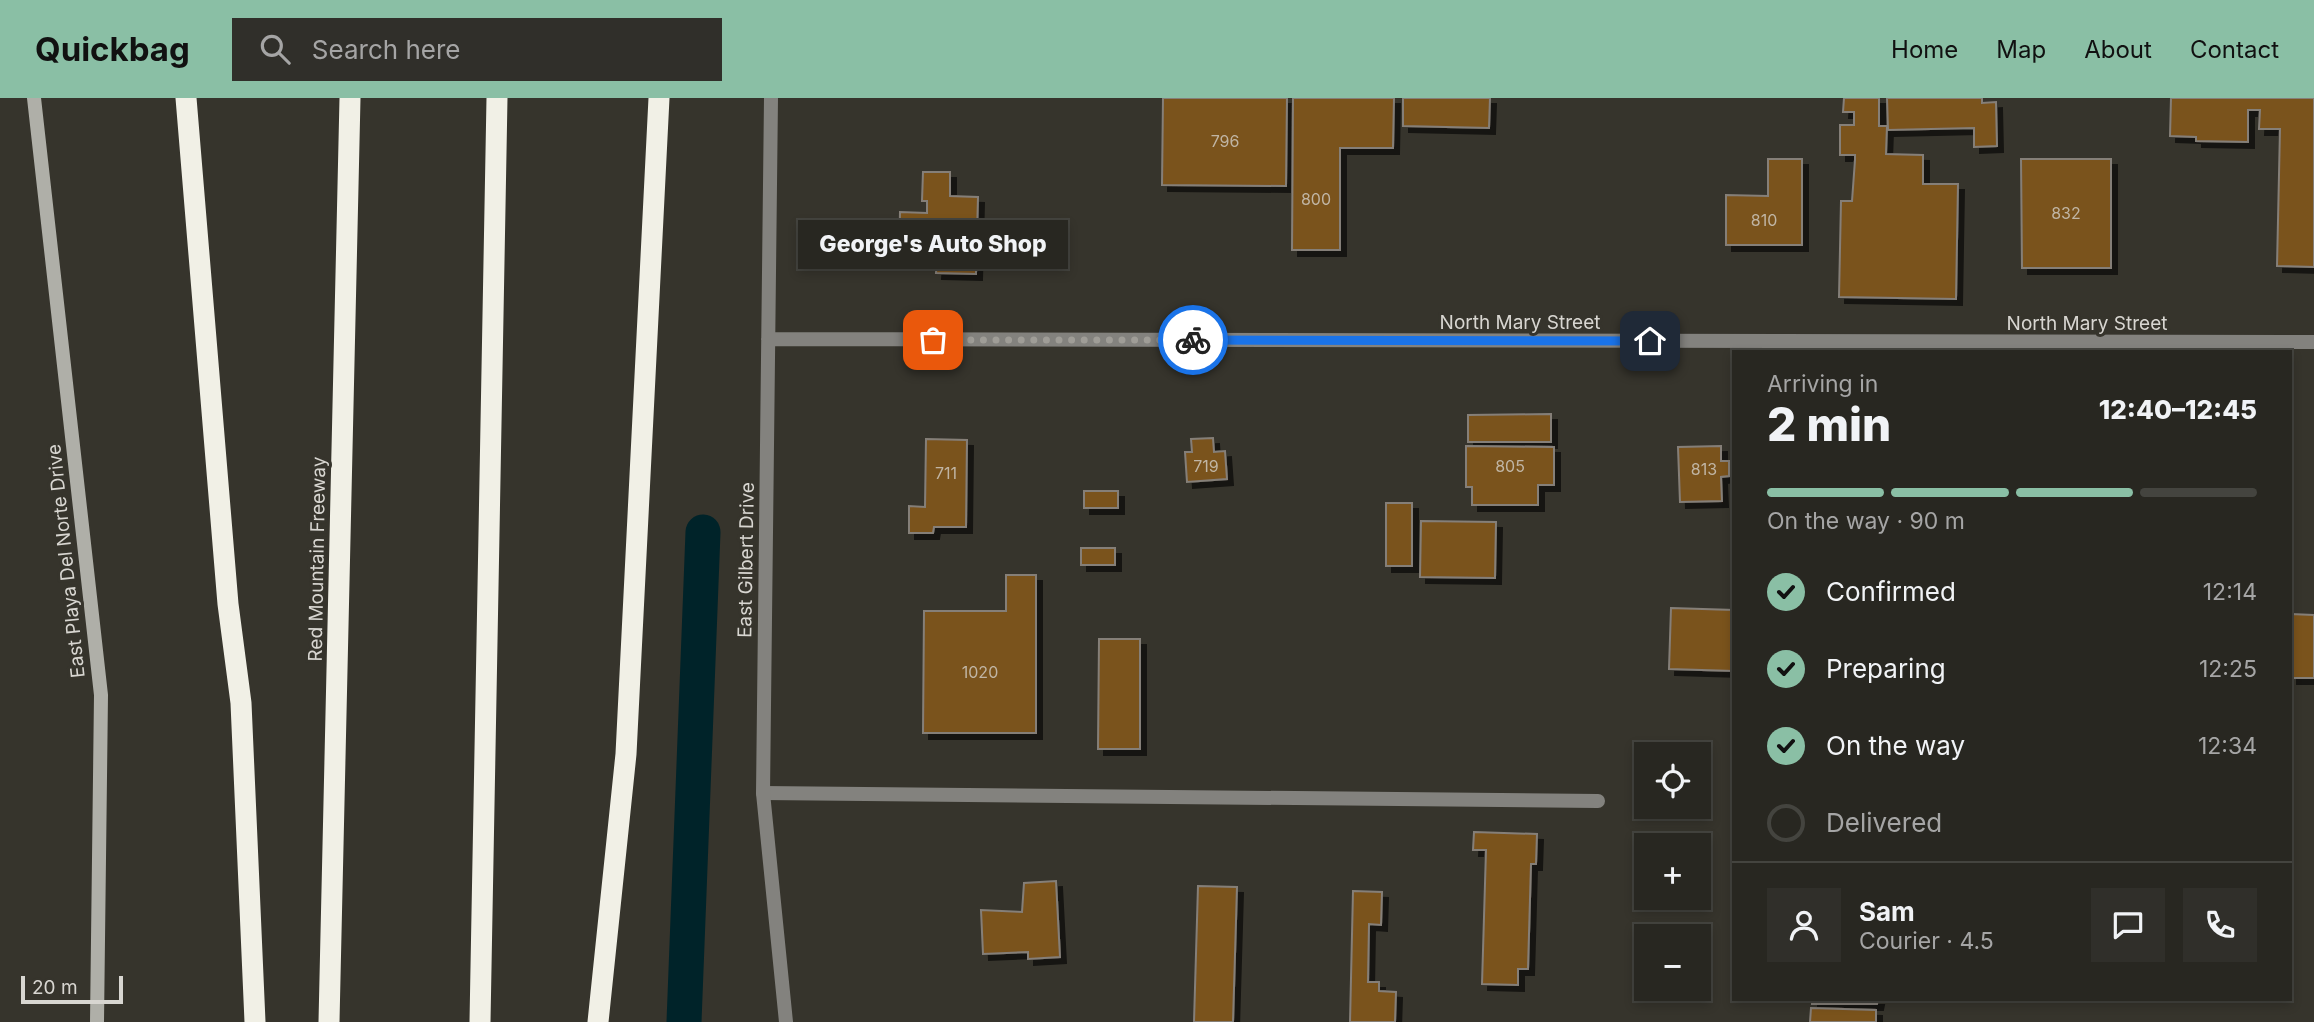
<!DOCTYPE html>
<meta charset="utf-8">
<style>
body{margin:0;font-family:Inter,sans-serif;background:#302f2a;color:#f1f3f6;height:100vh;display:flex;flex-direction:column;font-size:26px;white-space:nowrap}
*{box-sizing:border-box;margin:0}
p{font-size:23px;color:#a5a5a5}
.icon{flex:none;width:38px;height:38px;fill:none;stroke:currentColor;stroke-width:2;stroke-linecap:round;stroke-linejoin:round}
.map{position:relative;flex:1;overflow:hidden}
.panel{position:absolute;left:1732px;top:252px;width:560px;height:651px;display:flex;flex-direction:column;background:#282721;border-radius:0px;box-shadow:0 4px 10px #0003,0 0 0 2px #44443f}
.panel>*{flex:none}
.controls{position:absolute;left:1634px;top:644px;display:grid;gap:14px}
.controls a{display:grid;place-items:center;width:77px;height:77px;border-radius:0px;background:#282721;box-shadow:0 4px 10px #0003,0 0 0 2px #44443f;font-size:35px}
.scale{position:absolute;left:21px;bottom:18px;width:102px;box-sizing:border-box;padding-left:7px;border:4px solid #d8d6d1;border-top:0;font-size:19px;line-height:24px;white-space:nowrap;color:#d8d6d1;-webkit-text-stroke:5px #36342c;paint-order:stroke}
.pin{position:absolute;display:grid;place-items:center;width:60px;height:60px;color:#fff;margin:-30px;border-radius:14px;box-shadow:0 4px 10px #0006}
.courier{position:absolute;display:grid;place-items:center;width:70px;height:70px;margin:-35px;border:5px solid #1a73e8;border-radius:50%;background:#fff;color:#222;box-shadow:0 2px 9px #0007}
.bubble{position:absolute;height:49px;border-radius:0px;background:#282721;box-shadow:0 4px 10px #0003,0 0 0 2px #44443f;font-size:23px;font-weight:800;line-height:49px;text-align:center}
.overview em{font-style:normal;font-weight:800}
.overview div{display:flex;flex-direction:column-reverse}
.overview{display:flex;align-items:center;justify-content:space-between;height:119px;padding:0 35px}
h1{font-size:46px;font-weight:800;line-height:52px}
.bar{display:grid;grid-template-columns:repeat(4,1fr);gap:10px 7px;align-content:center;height:84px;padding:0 35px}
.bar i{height:9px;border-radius:5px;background:#44443f}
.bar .selected{background:#8abfa5}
.bar p{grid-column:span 4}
.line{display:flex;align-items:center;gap:18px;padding:0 35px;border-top:2px solid #44443f}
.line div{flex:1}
.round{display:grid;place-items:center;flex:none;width:74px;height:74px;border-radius:0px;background:#302f2a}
ol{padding:0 35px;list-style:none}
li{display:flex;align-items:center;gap:21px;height:77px}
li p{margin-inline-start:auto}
li .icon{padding:7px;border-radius:50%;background:#8abfa5;color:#111;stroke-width:4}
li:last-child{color:#a5a5a5}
li i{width:38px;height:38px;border:4px solid #44443f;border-radius:50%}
header{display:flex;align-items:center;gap:42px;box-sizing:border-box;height:98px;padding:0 35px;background:#8abfa5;color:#111}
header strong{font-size:33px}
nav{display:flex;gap:38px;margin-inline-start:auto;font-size:24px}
.search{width:490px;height:63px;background:#302f2a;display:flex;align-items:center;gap:18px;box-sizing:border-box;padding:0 24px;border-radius:0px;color:#a5a5a5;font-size:26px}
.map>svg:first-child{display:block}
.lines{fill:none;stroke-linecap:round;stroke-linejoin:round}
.canal{stroke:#002329;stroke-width:35}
.building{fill:#7a521f;stroke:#857f78;stroke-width:2;filter:url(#shadow)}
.lane{stroke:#83827e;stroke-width:14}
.street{stroke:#83827e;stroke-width:14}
.secondary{stroke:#afafa8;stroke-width:14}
.highway{stroke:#f1f0e6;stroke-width:21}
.done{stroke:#9f9d97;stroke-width:7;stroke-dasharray:0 12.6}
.route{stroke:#1a73e8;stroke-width:9}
.labels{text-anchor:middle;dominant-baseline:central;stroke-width:6;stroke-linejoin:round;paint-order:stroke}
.number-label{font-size:16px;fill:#c0b5a4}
.street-label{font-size:19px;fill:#d8d6d1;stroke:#36342c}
</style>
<header>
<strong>Quickbag</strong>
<div class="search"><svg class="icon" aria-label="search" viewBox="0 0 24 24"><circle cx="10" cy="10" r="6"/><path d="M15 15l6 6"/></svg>Search here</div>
<nav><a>Home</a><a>Map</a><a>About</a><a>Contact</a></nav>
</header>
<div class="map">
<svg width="2314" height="924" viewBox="0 0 2314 924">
<defs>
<filter id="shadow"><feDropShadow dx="6" dy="6" stdDeviation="0" flood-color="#0009"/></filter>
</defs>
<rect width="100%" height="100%" fill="#36342c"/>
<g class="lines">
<path class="canal" d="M684,924l19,-490"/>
</g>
<path class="building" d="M1163,0h124l-1,88 -124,-1z
M1293,0h101l-1,50h-53v102h-48z
M1403,0h87l-1,30 -86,-2z
M1844,0h35v28h8l-1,28 37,1v29h35l-2,115 -117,-2 2,-96h11l3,-41v-5h-15v-30h14v-13h-11z
M1887,0h95v5l14,-1 1,44 -23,1v-19l-86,2z
M2171,0h143v169l-37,-1 3,-137h-21l1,-19h-12v32l-52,-1v-4l-26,-1z
M1768,61h34v86h-76v-50l42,1z
M2021,61h90v109h-89z
M923,74h27v24l28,1 -2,77 -40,-1 1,-15 -38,-1 1,-45 27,1v-12h-5z
M1551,316v28h-83v-27z
M1213,340l1,14 11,-1 2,28 -40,3 -2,-30h7l-1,-13z
M926,341l41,1 -1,87h-32l-1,6h-24v-27l16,1z
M1466,348l88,1v38h-16v20h-66v-18h-6z
M1721,348v15h8v15l-8,1 1,24 -42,1 -2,-55z
M1084,393h34v17h-34z
M1386,405h26v63h-26z
M1421,423l75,1 -1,56 -75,-1z
M1081,450h34v17h-34z
M1006,477h30v158h-113l1,-122h82z
M1671,510l63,2v61l-65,-2z
M2291,516l23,1v63h-23z
M1099,541h41v110h-42z
M1474,734l63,2 -1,30h-5l-3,105h-10v16l-36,-1 4,-134h-13z
M1056,783l4,76 -32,2v-7l-45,2 -2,-44 41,2 2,-29z
M1198,788l39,1 -4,135h-39z
M1353,793l29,1 -1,33 -12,-1 -1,58h11v9l17,1 -1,30h-45z
M1812,901h66l-1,5h-65z
M1811,910l65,2v12h-66z"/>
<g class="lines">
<path class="lane" d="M763,695l835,8"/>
<path class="street" d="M771,0l-8,695 23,229
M768,241l1546,3"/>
<path class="secondary" d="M34,0l67,597 -4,327"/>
<path class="highway" d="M186,0l42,506 13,99 14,319
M329,924l21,-924
M480,924l17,-924
M598,924l28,-268 33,-656"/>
</g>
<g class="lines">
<path class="done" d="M933,242h260"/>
<path class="route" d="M1193,242l457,1"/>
</g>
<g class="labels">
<g class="number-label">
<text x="1225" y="43">796</text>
<text x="1316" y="101">800</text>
<text x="2066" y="115">832</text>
<text x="1764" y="122">810</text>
<text x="1206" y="368">719</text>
<text x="1510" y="368">805</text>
<text x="1704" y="371">813</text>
<text x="946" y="375">711</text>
<text x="980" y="574">1020</text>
</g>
<g class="street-label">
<text x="1520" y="224">North Mary Street</text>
<text x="2087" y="225">North Mary Street</text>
<text transform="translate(317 461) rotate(-89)">Red Mountain Freeway</text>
<text transform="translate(746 462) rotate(-89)">East Gilbert Drive</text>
<text transform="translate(66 463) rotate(-96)">East Playa Del Norte Drive</text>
</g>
</g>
</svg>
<div class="controls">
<a><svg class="icon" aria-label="locate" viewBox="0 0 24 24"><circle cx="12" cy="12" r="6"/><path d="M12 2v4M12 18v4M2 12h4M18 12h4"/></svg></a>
<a>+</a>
<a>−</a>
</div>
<div class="scale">20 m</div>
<div class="pin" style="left:933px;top:242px;background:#ea580c"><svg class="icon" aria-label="bag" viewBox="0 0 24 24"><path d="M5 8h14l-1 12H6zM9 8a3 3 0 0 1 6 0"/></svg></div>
<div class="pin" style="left:1650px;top:243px;background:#1f2937"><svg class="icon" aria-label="home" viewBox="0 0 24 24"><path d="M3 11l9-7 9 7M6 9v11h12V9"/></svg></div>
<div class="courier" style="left:1193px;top:242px"><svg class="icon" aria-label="bike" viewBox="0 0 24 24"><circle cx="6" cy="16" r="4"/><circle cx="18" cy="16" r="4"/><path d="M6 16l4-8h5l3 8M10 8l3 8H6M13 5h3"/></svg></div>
<div class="bubble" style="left:798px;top:122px;width:270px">George's Auto Shop</div>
<section class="panel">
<div class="overview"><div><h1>2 min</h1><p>Arriving in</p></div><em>12:40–12:45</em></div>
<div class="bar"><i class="selected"></i><i class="selected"></i><i class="selected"></i><i></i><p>On the way · 90 m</p></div>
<ol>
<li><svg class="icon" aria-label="check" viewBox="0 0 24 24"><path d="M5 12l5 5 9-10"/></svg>Confirmed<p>12:14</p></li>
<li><svg class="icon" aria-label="check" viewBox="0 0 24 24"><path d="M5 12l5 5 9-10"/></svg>Preparing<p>12:25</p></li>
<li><svg class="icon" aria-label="check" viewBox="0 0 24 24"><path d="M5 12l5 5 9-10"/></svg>On the way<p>12:34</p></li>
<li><i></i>Delivered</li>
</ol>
<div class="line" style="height:126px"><a class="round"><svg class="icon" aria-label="person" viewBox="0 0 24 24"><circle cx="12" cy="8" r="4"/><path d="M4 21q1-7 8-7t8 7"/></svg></a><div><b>Sam</b><p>Courier · 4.5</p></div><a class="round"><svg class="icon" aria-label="chat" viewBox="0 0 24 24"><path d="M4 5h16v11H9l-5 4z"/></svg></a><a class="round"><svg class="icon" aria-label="phone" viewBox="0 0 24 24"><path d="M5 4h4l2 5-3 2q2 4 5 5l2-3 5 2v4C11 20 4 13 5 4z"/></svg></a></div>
</section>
</div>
